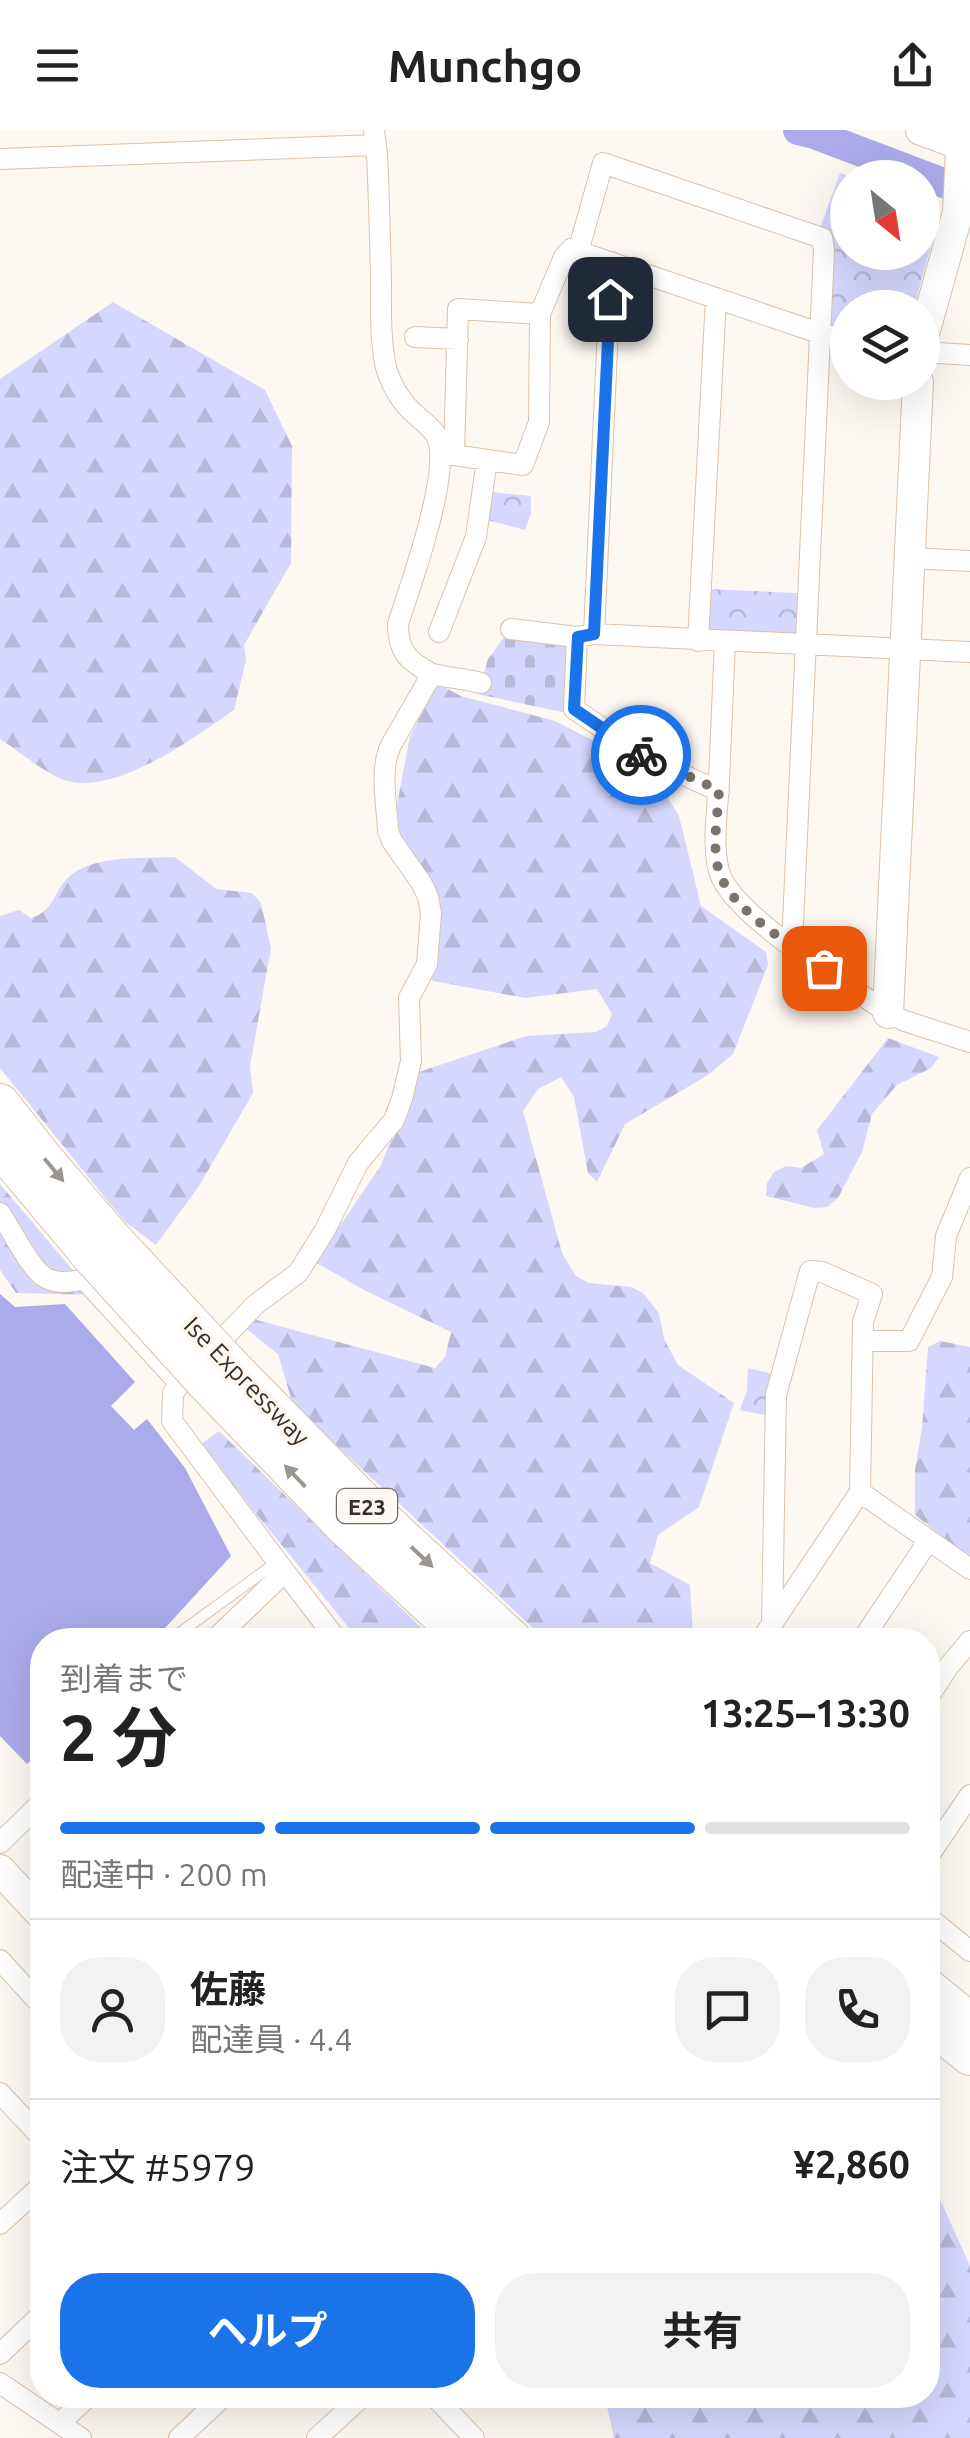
<!DOCTYPE html>
<html lang="ja">
<meta charset="utf-8">
<style>
body{margin:0;font-family:Ubuntu,"Noto Sans JP",sans-serif;background:#f2f2f2;color:#222;height:100vh;display:flex;flex-direction:column;font-size:38px;white-space:nowrap}
*{box-sizing:border-box;margin:0}
p{font-size:32px;color:#767676}
.icon{flex:none;width:55px;height:55px;fill:none;stroke:currentColor;stroke-width:2;stroke-linecap:round;stroke-linejoin:round}
.map{position:relative;flex:1;overflow:hidden}
.drawer{position:absolute;left:30px;top:1498px;width:910px;height:780px;display:flex;flex-direction:column;background:#fff;border-radius:40px;box-shadow:0 10px 40px #0002}
.drawer>*{flex:none}
.needle{width:65px;rotate:150deg}
.fabs{position:absolute;left:830px;top:30px;display:grid;gap:20px}
.fabs a{display:grid;place-items:center;width:110px;height:110px;border-radius:50%;background:#fff;box-shadow:0 10px 40px #0002;font-size:50px}
.pin{position:absolute;display:grid;place-items:center;width:85px;height:85px;color:#fff;margin:-42px;border-radius:20px;box-shadow:0 5px 15px #0006}
.courier{position:absolute;display:grid;place-items:center;width:100px;height:100px;margin:-50px;border:8px solid #1a73e8;border-radius:50%;background:#fff;color:#222;box-shadow:0 2px 12px #0007}
.overview em{font-style:normal;font-weight:700}
.overview div{display:flex;flex-direction:column-reverse}
.overview{display:flex;align-items:center;justify-content:space-between;height:170px;padding:0 30px}
h1{font-size:65px;font-weight:700;line-height:75px}
.bar{display:grid;grid-template-columns:repeat(4,1fr);gap:15px 10px;align-content:center;height:120px;padding:0 30px}
.bar i{height:12px;border-radius:8px;background:#e0e0e0}
.bar .current{background:#1a73e8}
.bar p{grid-column:span 4}
.line{display:flex;align-items:center;gap:25px;padding:0 30px;border-top:2px solid #e0e0e0}
.line div{flex:1}
.round{display:grid;place-items:center;flex:none;width:105px;height:105px;border-radius:40px;background:#f2f2f2}
.button{display:flex;gap:20px;margin-top:auto;padding:20px 30px}
.button a{flex:1;height:115px;border-radius:40px;background:#1a73e8;color:#fff;font-size:40px;font-weight:700;line-height:115px;text-align:center}
.button a+a{background:#f2f2f2;color:#222}
header{display:flex;justify-content:space-between;align-items:center;height:130px;padding:0 30px;background:#fff;font-size:45px;font-weight:700}
.map>svg:first-child{display:block}
.forest{fill:url(#forest-firs)}
.cemetery{fill:url(#cemetery-stones)}
.park{fill:url(#park-crowns)}
.water{fill:#ababeb}
.lines{fill:none;stroke-linecap:round;stroke-linejoin:round}
.river{stroke:#ababeb;stroke-width:30}
.lane-casing{stroke:#dcc2aa;stroke-width:12}
.street-casing{stroke:#dcc2aa;stroke-width:22}
.secondary-casing{stroke:#dcc2aa;stroke-width:32}
.highway-casing{stroke:#dcc2aa;stroke-width:40}
.lane{stroke:#fff;stroke-width:10}
.street{stroke:#fff;stroke-width:20}
.secondary{stroke:#fff;stroke-width:30}
.highway{stroke:#fff;stroke-width:38}
.highway-bridge-casing{stroke:#dcc2aa;stroke-width:40;stroke-linecap:butt}
.highway-bridge{stroke:#fff;stroke-width:38}
.oneway{fill:#9b9691}
.done{stroke:#7c746b;stroke-width:10;stroke-dasharray:0 18}
.route{stroke:#1a73e8;stroke-width:12}
.labels{text-anchor:middle;dominant-baseline:central;stroke-width:8;stroke-linejoin:round;paint-order:stroke}
.shield{fill:#fdf8f2;stroke:#726a61;stroke-width:2.5}
.shield-label{font-size:22px;font-weight:bold;fill:#372d23}
.street-label{font-size:25px;fill:#372d23;stroke:#fdf8f2}
</style>
<header><svg class="icon" aria-label="menu" viewBox="0 0 24 24"><path d="M4 6h16M4 12h16M4 18h16"/></svg>Munchgo<svg class="icon" aria-label="share" viewBox="0 0 24 24"><path d="M12 15V3M7 8l5-5 5 5M5 13v7h14v-7"/></svg></header>
<div class="map">
<svg width="970" height="2308" viewBox="0 0 970 2308">
<defs>
<pattern id="forest-firs" width="22" height="20" patternUnits="userSpaceOnUse" patternTransform="scale(2.5)"><rect width="22" height="20" fill="#d6d7fe"/><path d="M5 1l3.5 6h-7zM16 11l3.5 6h-7z" fill="#b8b9d9"/></pattern>
<pattern id="cemetery-stones" width="16" height="16" patternUnits="userSpaceOnUse" patternTransform="scale(2.5)"><rect width="16" height="16" fill="#d6d7fe"/><path d="M2 7V4a2 2 0 0 1 4 0v3zM10 15v-3a2 2 0 0 1 4 0v3z" fill="#b8b9d9"/></pattern>
<pattern id="park-crowns" width="20" height="18" patternUnits="userSpaceOnUse" patternTransform="scale(2.5)"><rect width="20" height="18" fill="#d6d7fe"/><path d="M2 6a3 3 0 1 1 6 0M12 15a3 3 0 1 1 6 0" fill="none" stroke="#b8b9d9"/></pattern>
</defs>
<rect width="100%" height="100%" fill="#fdf8f2"/>
<path class="forest" d="M113,172l152,88 27,56 -1,117 -47,82 2,15 -12,50c-41,28 -124,91 -175,68 -21,-10 -40,-27 -59,-39v-360z
M438,554l23,12 94,25 84,43 26,29 14,23 22,90 65,46 2,13 -35,89 -25,21 -83,49 -28,58 -9,-9 -14,-76 -13,-20 -23,12 -15,22 39,142 14,23 13,7 42,4 12,6 16,20 5,26 14,26 56,38 -35,104 -41,28 -8,28 40,22 3,51 -7,4h-140l-253,-235 -15,-51 -34,-27 5,-9 186,50 10,-11 6,-25 -87,-42 -49,-28 65,-95 39,-95 107,-36 70,-4 11,-6 5,-12 -15,-25 -72,9 -92,-17 -4,-5 6,-46 -36,-89 -4,-26 15,-79z
M175,727l41,32 36,4 9,10 10,45 -21,118 3,27 -54,93 -43,59 -32,-24 -124,-153v-152l19,-6 12,8c23,-7 21,-24 37,-40 24,-24 74,-19 107,-21z
M888,908l51,19 -8,11 -34,17 -25,29 -10,38 -24,46 -11,9 -13,1 -48,-12 1,-13 7,-11 12,-6 15,2 23,-14 -7,-24z
M0,1054l94,111 -78,-2 -16,-23z
M940,1211l30,6v211l-55,-43v-46l7,-41 6,-81z
M219,1301l215,209h-75l-159,-195z
M928,2056l10,9 32,71v172h-356l-9,-40 -4,-3h327z"/>
<path class="cemetery" d="M505,506l60,7 4,4 -3,66 -88,-19 10,-35z"/>
<path class="park" d="M840,43l13,4 -5,1v74h74l1,-48 9,4 6,12 -24,87 -66,1 -1,23 -13,-3 -7,-7 -8,-90z
M491,362l40,4v17l-6,17 -38,-10z
M709,459l89,4 -1,39 -5,5 -80,-3 -5,-8z
M748,1238l26,6 -5,42 -29,-6 7,-20z"/>
<path class="water" d="M0,1164l15,13 50,-3 70,78 -24,24 23,24 13,-11 38,49 46,88 -65,71 -16,13h-108v110l-15,14 -27,-28z"/>
<g class="lines">
<path class="river" d="M798,0l16,4 156,59"/>
<defs>
<path id="lane" d="M170,1510l107,-78"/>
<path id="street" d="M0,29l375,-14
M578,122l25,-89 219,75 2,12 -32,695
M540,184l-1,108 -16,43 -69,-10 4,-146 82,5 24,-57 7,-8 248,84 29,6
M415,207l43,2
M922,222l48,3
M909,428l61,3
M511,499l66,8
M439,502l37,-95 11,-77
M594,504l17,-372
M698,511l18,-343
M725,512c-2,46 -4,92 -6,138 -1,28 -9,74 3,99 22,43 123,104 166,134l17,8 65,21
M432,544c16,4 32,4 49,9
M719,661l-71,-32 -74,-50 3,-72 17,-3 376,18
M0,1083c10,15 30,54 43,63 11,8 28,7 41,3l96,105 -7,9 -1,28 113,151
M863,1211h46l33,-64 4,-41 24,-58
M180,1254l75,-79 43,-32 27,-43 33,-67 36,-43 8,-21 9,-38 -2,-63 18,-34 4,-51 -3,-16 -6,-13 -30,-43 -4,-10c-1,-27 -9,-61 3,-86l41,-71c-24,-13 -34,-22 -34,-50 12,-38 54,-152 39,-187 -5,-10 -13,-14 -21,-22 -15,-12 -27,-33 -31,-52 -5,-28 -4,-57 -4,-85 -1,-41 -2,-83 -4,-124l-3,-24
M860,1362l110,77
M214,1510l71,-68 52,68
M761,1510l11,-16 88,-132 3,-170 9,-28 -50,-22 -12,-1 -34,124 -4,229
M862,1510l67,-100
M928,1568l20,-31 22,-26
M0,1713l42,-41
M928,1727l42,-62
M928,1787l42,34
M0,1830l42,46
M0,1963l42,45
M0,2094l42,-39
M0,2224l42,-40
M0,2253l81,55
M433,2265l41,43
M60,2293l30,-28
M179,2308l46,-43
M317,2308l47,-43"/>
<path id="secondary" d="M921,0l49,18
M922,211l36,-129 4,-82
M888,883l30,-631
M0,1740l42,45"/>
<path id="highway" d="M0,973l43,55 67,78
M0,1017l91,109
M229,1234l138,141 146,135
M205,1252l139,144 123,114
M928,1858l42,34
M928,1892l42,34"/>
</defs>
<use href="#lane" class="lane-casing"/>
<use href="#street" class="street-casing"/>
<use href="#secondary" class="secondary-casing"/>
<use href="#highway" class="highway-casing"/>
<use href="#lane" class="lane"/>
<use href="#street" class="street"/>
<use href="#secondary" class="secondary"/>
<use href="#highway" class="highway"/>
<defs>
<path id="highway-bridge" d="M110,1106l119,128
M91,1126l114,126"/>
</defs>
<use href="#highway-bridge" class="highway-bridge-casing"/>
<use href="#highway-bridge" class="highway-bridge"/>
</g>
<defs><path id="oneway-solid" d="M-6-.8H1V-3.2L6.5 0L1 3.2V.8H-6Z" transform="scale(2.5)"/></defs>
<g class="oneway">
<use href="#oneway-solid" transform="translate(54 1040) rotate(50)"/>
<use href="#oneway-solid" transform="translate(295 1346) rotate(-134)"/>
<use href="#oneway-solid" transform="translate(422 1427) rotate(43)"/>
</g>
<g class="lines">
<path class="done" d="M641,625l78,35c-1,25 -7,54 -1,78 9,40 75,78 106,100"/>
<path class="route" d="M610,169l-16,335 -16,3 -4,72 67,46"/>
</g>
<g class="labels">
<rect class="shield" x="337" y="1359" width="60" height="34" rx="8"/>
<g class="shield-label">
<text x="367" y="1376">E23</text>
</g>
<g class="street-label">
<text transform="translate(247 1251) rotate(46)">Ise Expressway</text>
</g>
</g>
</svg>
<div class="fabs">
<a><svg class="needle" viewBox="-14 -14 28 28"><path d="M0-13l5 13h-10z" fill="#e53935"/><path d="M0 13l5-13h-10z" fill="#767676"/></svg></a>
<a><svg class="icon" aria-label="layers" viewBox="0 0 24 24"><path d="M12 4l9 5-9 5-9-5zM3 14l9 5 9-5"/></svg></a>
</div>
<div class="pin" style="left:824px;top:838px;background:#ea580c"><svg class="icon" aria-label="bag" viewBox="0 0 24 24"><path d="M5 8h14l-1 12H6zM9 8a3 3 0 0 1 6 0"/></svg></div>
<div class="pin" style="left:610px;top:169px;background:#1f2937"><svg class="icon" aria-label="home" viewBox="0 0 24 24"><path d="M3 11l9-7 9 7M6 9v11h12V9"/></svg></div>
<div class="courier" style="left:641px;top:625px"><svg class="icon" aria-label="bike" viewBox="0 0 24 24"><circle cx="6" cy="16" r="4"/><circle cx="18" cy="16" r="4"/><path d="M6 16l4-8h5l3 8M10 8l3 8H6M13 5h3"/></svg></div>
<section class="drawer">
<div class="overview"><div><h1>2 分</h1><p>到着まで</p></div><em>13:25–13:30</em></div>
<div class="bar"><i class="current"></i><i class="current"></i><i class="current"></i><i></i><p>配達中 · 200 m</p></div>
<div class="line" style="height:180px"><a class="round"><svg class="icon" aria-label="person" viewBox="0 0 24 24"><circle cx="12" cy="8" r="4"/><path d="M4 21q1-7 8-7t8 7"/></svg></a><div><b>佐藤</b><p>配達員 · 4.4</p></div><a class="round"><svg class="icon" aria-label="chat" viewBox="0 0 24 24"><path d="M4 5h16v11H9l-5 4z"/></svg></a><a class="round"><svg class="icon" aria-label="phone" viewBox="0 0 24 24"><path d="M5 4h4l2 5-3 2q2 4 5 5l2-3 5 2v4C11 20 4 13 5 4z"/></svg></a></div>
<div class="line" style="height:130px"><div>注文 #5979</div><b>¥2,860</b></div>
<div class="button"><a>ヘルプ</a><a>共有</a></div>
</section>
</div>
